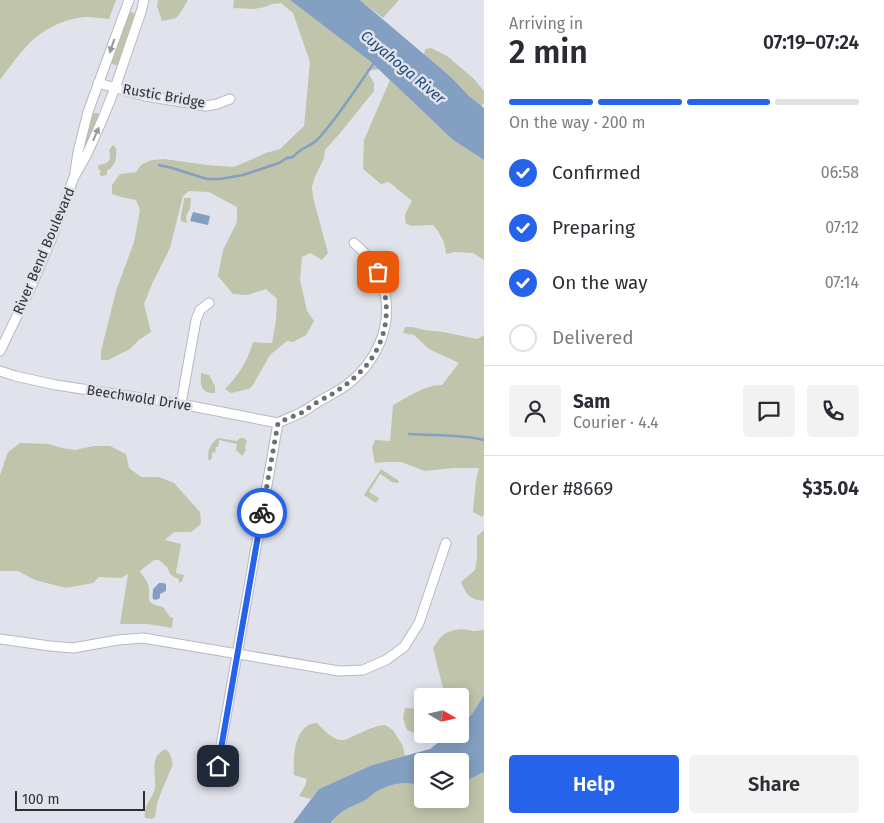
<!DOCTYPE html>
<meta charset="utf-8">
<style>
body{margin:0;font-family:"Fira Sans",sans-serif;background:#f2f2f3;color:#2b2b33;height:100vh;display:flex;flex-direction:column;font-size:19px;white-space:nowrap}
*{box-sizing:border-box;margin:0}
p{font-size:16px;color:#7c7c81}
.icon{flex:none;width:28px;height:28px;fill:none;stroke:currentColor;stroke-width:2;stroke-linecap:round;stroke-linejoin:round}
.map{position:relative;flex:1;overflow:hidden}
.side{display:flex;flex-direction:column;background:#fff;width:400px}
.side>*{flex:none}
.needle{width:32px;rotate:99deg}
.controls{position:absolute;left:414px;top:688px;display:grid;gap:10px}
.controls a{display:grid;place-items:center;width:55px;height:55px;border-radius:5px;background:#fff;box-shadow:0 2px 12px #0003;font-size:25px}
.scale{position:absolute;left:15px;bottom:12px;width:130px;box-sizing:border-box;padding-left:5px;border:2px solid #2f3034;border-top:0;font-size:14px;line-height:18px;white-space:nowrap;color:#2f3034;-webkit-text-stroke:4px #e1e3ec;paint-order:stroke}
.pin{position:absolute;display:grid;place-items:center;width:42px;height:42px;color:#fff;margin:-21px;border-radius:10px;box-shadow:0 2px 8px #0006}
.courier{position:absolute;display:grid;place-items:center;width:50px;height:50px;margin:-25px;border:4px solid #2563eb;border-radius:50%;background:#fff;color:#222;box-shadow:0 1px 6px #0007}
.overview em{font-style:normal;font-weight:600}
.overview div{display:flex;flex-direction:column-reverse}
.overview{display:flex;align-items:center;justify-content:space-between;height:85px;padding:0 25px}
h1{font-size:32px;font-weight:600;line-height:38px}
.bar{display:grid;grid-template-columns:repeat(4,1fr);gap:8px 5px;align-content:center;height:60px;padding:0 25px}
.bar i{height:6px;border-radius:4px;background:#e1e1e2}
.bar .selected{background:#2563eb}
.bar p{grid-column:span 4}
.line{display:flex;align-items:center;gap:12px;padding:0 25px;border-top:1px solid #e1e1e2}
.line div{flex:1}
.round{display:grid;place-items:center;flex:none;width:52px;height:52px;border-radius:5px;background:#f2f2f3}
ol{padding:0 25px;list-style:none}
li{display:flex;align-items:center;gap:15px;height:55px}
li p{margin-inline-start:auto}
li .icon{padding:5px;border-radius:50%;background:#2563eb;color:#fff;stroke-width:4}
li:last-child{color:#7c7c81}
li i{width:28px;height:28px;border:2px solid #e1e1e2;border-radius:50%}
.primary-button{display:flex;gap:10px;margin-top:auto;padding:10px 25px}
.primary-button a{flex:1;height:58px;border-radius:5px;background:#2563eb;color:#fff;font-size:20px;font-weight:600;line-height:58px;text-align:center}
.primary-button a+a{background:#f2f2f3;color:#2b2b33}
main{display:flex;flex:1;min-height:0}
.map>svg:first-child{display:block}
.green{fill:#bfc4aa}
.water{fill:#83a0c2}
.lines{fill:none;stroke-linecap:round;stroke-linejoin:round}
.stream{stroke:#83a0c2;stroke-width:2.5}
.minor-casing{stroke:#b7b9c1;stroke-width:11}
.minor{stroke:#fff;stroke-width:9}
.oneway{fill:#97989a}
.done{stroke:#6d6f74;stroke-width:5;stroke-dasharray:0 9}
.route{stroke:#2563eb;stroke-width:6}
.labels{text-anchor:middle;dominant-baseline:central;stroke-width:5;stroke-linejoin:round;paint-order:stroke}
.street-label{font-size:14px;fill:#2f3034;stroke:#e1e3ec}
.water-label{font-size:15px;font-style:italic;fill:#1f4876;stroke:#e1e3ec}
</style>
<main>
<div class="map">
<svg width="484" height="823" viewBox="0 0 484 823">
<rect width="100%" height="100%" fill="#e1e3ec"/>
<path class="green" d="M0,0h116l-7,19c-7,-1 -15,-2 -23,-2 -21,1 -45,13 -59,29 -10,10 -18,22 -27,34z
M158,0h30l-7,12 -5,6 -14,3 -5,-15z
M234,0h56l81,62 8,7 -12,2 7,12v8l-33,41 -16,18 -1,8 -10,21 -2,8 1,10 15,56 -6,7 -12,-7 -8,4 -2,23 7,31 7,10 -8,14 -13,7 -6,-1 -17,14 -17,30 -4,4 -18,4 -6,-4c14,-14 23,-29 28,-47l11,1h8l4,-23 1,-21 -11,-10 -19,6 -14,-1 -15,-18 5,-26 14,-28v-15l-28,-15 -20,-1 -6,5 -13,52 -18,36 -8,20 7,28 -12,8 -9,9 -22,11h-7v-9l15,-60 18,-49 6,-32 -4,-10 -15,-3 -9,-3v-9l8,-11 16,-2 6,-8 10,-4 12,-1 43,6 27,2 32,-14 14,-4 24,-23 6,-64 -17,-49 -12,-10 -9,1 -7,3 -11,2 -21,-1z
M360,0h39l-16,18z
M131,12l3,1 3,4 -17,47c-5,2 -6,1 -10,-2l18,-49z
M431,48l16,8 26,22 11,13v12l-3,3 -12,-10 -17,-18 -28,-23 1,-6z
M390,80l63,60 31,20v100l-11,-7 -18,-1 -9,2c-1,-13 -5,-19 -13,-29l-21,1 -6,-2c-3,-9 2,-15 6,-23l-23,-19 -8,2 -18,-15 1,-29z
M93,113h4l4,3 -18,38 -1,-1z
M113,145l3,3c1,10 0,17 -9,23v4l-6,1 -2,-2 2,-2 -3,-4v-2c2,-2 4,-2 6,-2 8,-2 6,-9 5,-14z
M184,198h7l-1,11 -4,7 1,7 -6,-2c-1,-8 3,-15 3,-23z
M405,327h7l13,3 18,2 34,7 7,-4v179l-2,3 -9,-5 3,-32 3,-12h-26l-28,3 -24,-9h-17l-9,1 -3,-15 3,-8 15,1 3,-36c13,-7 34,-21 49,-20l17,-22 -30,-14 -15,-14 -11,-2z
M201,373l8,2 6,11v7c-14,1 -15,-8 -14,-20z
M218,438l19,3 3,-3h4l3,3 -2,6 1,3 -4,6 -6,-6 1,-6 -18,-4 -1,7h-2l-1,6 -3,-1v6l-3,3c-3,-8 2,-19 9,-23z
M20,443l28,1 14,4 13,2 18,-4h17l16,8 3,14 12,9h18l15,6 26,29 1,12 -10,8h-17l-9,8 16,4 -5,29 8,2 -2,6 -3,2v-4c-7,-3 -10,-4 -11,-11l-9,-8h-5l-14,11c2,4 6,8 7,11 7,15 -7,20 16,25l7,10 3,1 -1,10 -24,-4h-28l8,-50 -7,4 -22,-1 -6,6 -27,5 -31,-8 -17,-9h-18v-96l8,-23z
M381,469l18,12 -1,2 -6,-1 -12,-8 -11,18 10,6 -3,5 -12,-8z
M484,530v71c-14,-2 -17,-5 -23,-19l14,-12 2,-11v-23z
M461,629l13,2 10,-1v65l-12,19 -12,7v-25h-15l-12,-48c10,-14 10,-16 28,-19z
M405,708l17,1v25h15l-9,5 -21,-9 -4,-12z
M317,723c9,9 16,18 28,17l24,-11 9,-3 7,-1 8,5 10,16 2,10 -33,9 -53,24 -8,10 -12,-3 6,-10 2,-7 -13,-4c-1,-18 0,-51 23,-52z
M166,749l4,5 3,10 -11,26 -5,14 -2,13 -3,2 -7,-1c-2,-11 5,-17 9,-26 5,-13 -8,-35 12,-43z
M484,772v51h-152c10,-14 17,-15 32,-22 4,-2 8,-7 12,-9 14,-9 32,-11 46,-6v13h38v-15z"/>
<path class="water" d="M290,0h70l92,78 17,18 15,12v52l-31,-20 -82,-78z
M193,212l17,4 -2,9 -18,-4z
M159,583h4l3,1v7l-6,3v4l-4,2 -3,-1c-1,-3 0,-7 0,-10z
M484,695v77l-24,12v-23h-38v25c-14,-5 -32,-3 -46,6 -4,2 -8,7 -12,9 -15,7 -22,8 -33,22h-38l26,-34 53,-24 58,-16 19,-15h11v-10l12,-10z"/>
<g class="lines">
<path class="stream" d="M159,165l13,3 35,11h13l23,-4 36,-12 8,-5 6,-1c7,-9 17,-10 25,-18 21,-23 38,-51 56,-76
M409,434c25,2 50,0 75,6"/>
<defs>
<path id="minor" d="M98,83l47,13 61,10 11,-2 13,-5
M75,172l3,-20 10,-40 41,-112
M0,351l31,-64 20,-47 23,-63 13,-23 16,-36 12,-30 26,-76 3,-12
M0,371l15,5 41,9 125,19 97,19
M181,404l15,-84 4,-10 9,-7
M278,423c8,-4 17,-7 24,-11 6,-3 11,-7 16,-10 10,-6 21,-11 30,-18 27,-21 44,-55 37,-90 -5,-21 -15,-38 -31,-51
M0,639l50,7 23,2 45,-8 25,-2 196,33 24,-1 23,-10 18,-13 15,-24 27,-80
M217,768l61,-345"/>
</defs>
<use href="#minor" class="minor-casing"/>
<use href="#minor" class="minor"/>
</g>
<defs><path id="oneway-solid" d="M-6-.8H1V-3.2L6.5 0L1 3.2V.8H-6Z" transform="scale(1.25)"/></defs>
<g class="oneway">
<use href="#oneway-solid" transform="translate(112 46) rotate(110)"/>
<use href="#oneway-solid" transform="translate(96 134) rotate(-66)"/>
</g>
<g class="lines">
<path class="done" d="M262,513l16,-90c8,-4 17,-7 25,-11 5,-4 10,-7 16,-11 14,-7 27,-15 38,-26 30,-27 37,-67 21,-103"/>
<path class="route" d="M218,766l44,-253"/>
</g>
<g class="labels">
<g class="street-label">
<text transform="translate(164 96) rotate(10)">Rustic Bridge</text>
<text transform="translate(44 251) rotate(-67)">River Bend Boulevard</text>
<text transform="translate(139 398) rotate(9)">Beechwold Drive</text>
</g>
<g class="water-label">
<text transform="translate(403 67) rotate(40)">Cuyahoga River</text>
</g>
</g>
</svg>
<div class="controls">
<a><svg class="needle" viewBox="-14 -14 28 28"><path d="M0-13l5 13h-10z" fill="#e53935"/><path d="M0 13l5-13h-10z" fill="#7c7c81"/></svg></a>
<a><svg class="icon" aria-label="layers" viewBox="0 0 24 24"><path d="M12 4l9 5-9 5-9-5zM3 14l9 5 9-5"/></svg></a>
</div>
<div class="scale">100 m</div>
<div class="pin" style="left:378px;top:272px;background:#ea580c"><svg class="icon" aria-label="bag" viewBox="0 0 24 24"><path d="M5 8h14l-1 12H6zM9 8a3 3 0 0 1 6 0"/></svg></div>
<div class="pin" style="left:218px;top:766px;background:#1f2937"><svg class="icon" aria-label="home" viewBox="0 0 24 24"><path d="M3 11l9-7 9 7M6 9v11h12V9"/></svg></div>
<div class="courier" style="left:262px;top:513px"><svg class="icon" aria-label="bike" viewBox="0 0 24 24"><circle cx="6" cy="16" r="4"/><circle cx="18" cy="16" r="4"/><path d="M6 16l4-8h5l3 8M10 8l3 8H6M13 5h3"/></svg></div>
</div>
<section class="side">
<div class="overview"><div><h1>2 min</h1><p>Arriving in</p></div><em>07:19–07:24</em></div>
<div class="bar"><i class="selected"></i><i class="selected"></i><i class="selected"></i><i></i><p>On the way · 200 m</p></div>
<ol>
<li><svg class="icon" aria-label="check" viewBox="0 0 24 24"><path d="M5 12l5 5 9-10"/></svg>Confirmed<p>06:58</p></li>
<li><svg class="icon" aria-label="check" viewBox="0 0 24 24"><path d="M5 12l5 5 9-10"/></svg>Preparing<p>07:12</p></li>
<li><svg class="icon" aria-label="check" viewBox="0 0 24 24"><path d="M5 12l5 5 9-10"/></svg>On the way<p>07:14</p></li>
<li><i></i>Delivered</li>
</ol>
<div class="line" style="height:90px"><a class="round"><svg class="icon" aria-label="person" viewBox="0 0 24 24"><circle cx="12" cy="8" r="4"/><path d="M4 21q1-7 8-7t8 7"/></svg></a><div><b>Sam</b><p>Courier · 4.4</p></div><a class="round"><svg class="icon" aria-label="chat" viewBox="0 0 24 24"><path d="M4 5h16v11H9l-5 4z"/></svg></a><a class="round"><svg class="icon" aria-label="phone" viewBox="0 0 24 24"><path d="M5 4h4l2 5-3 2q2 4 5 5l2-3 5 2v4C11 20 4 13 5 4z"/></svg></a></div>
<div class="line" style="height:65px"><div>Order #8669</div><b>$35.04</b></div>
<div class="primary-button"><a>Help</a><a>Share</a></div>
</section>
</main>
